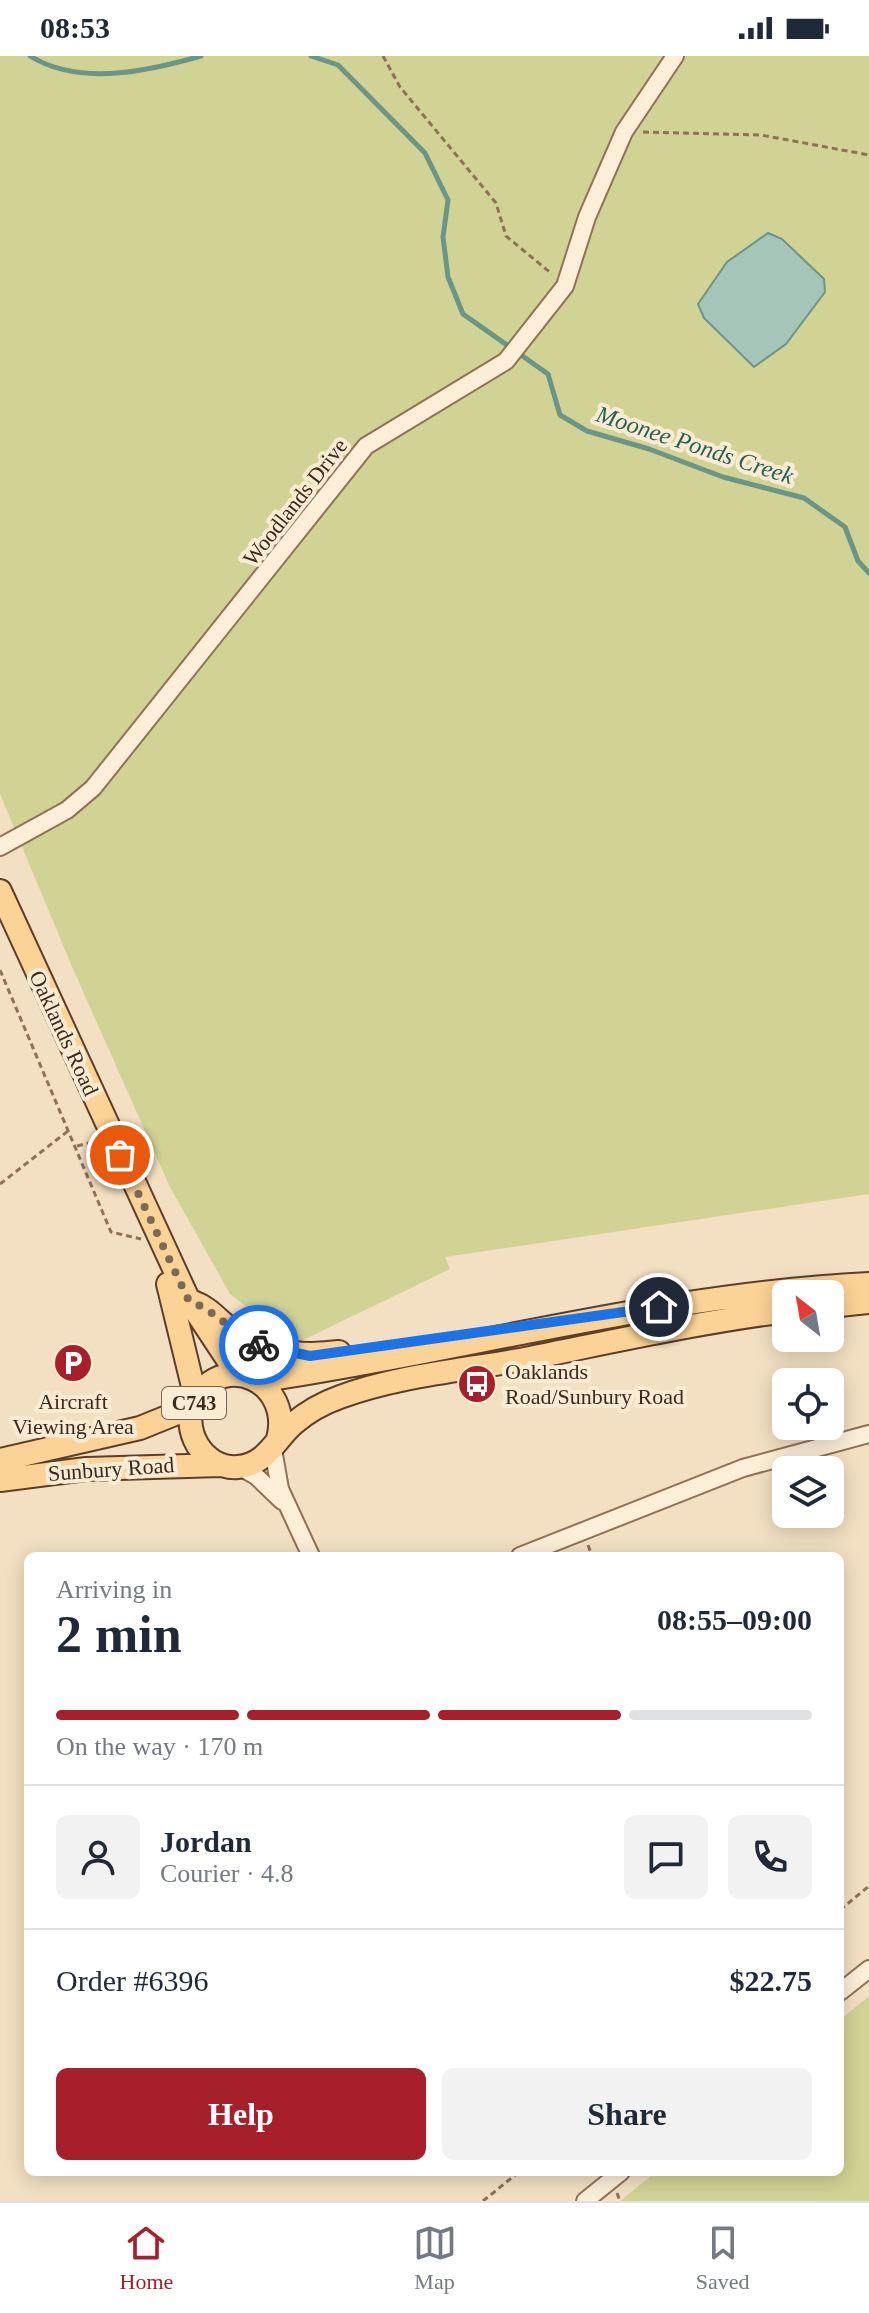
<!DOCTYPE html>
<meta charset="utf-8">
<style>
body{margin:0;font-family:"Times New Roman",serif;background:#f2f2f3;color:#1f2937;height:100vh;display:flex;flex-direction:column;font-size:30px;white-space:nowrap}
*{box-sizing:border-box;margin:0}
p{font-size:26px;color:#747a83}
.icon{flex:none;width:44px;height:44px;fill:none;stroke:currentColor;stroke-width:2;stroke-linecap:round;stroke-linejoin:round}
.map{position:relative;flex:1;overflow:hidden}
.sheet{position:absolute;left:24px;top:1496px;width:820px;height:624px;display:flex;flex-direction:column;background:#fff;border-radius:12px;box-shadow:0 4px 20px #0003}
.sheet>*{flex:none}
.needle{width:52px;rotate:329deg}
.controls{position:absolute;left:772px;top:1224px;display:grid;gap:16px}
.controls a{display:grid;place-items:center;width:72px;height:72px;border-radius:12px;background:#fff;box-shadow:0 4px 20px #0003;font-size:40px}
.pin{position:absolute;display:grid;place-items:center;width:68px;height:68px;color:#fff;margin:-34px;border:4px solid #fff;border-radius:50%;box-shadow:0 2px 8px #0007}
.courier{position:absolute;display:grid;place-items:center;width:80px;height:80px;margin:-40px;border:6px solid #1a73e8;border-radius:50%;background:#fff;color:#222;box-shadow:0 2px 10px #0007}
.headline em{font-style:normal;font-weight:700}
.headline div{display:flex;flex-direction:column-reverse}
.headline{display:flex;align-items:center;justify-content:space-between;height:136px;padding:0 32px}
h1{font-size:52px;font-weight:700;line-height:60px}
.bar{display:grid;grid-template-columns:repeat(4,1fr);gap:12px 8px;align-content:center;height:96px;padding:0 32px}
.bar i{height:10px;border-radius:6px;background:#e0e1e3}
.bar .active{background:#a71f2b}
.bar p{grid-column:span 4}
.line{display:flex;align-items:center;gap:20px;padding:0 32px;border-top:2px solid #e0e1e3}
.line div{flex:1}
.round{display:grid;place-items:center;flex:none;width:84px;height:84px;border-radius:12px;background:#f2f2f3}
.primary-button{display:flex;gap:16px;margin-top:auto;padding:16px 32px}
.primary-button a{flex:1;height:92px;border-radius:12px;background:#a71f2b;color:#fff;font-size:32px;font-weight:700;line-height:92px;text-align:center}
.primary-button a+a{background:#f2f2f3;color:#1f2937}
.status{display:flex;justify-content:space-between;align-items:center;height:56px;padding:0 40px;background:#fff;direction:ltr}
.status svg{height:22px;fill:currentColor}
.menu{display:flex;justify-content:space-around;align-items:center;height:112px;border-top:2px solid #e0e1e3;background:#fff;font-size:22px;color:#747a83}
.menu a{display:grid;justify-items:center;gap:4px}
.menu .active{color:#a71f2b}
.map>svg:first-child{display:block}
.green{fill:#d1d394}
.water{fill:#a5c5b9;stroke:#6a9587;stroke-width:2}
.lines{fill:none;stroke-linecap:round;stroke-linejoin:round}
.stream{stroke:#6a9587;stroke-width:5}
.minor-casing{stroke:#907056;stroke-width:20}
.major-casing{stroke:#5d3e2b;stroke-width:26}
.path{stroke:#907056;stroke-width:3;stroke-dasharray:6 4;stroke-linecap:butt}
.minor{stroke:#fdeed7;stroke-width:16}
.major{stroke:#fbd396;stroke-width:22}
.done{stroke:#7d6a56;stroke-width:8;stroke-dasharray:0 14.4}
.route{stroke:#1a73e8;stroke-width:10}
.labels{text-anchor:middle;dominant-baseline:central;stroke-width:8;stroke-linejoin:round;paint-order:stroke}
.shield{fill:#faebd3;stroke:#766453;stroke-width:2}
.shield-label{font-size:20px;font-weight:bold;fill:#3e2a1c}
.street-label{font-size:22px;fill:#3e2a1c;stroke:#faebd3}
.poi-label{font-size:22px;fill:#3e2a1c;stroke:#faebd3;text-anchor:start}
.water-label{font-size:24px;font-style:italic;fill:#2a5f58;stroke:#faebd3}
</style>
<div class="status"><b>08:53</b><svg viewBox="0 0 49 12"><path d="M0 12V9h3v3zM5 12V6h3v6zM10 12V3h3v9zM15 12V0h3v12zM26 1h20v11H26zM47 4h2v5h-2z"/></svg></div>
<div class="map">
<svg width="869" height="2145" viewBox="0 0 869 2145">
<rect width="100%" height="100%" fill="#f3e0c2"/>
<path class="green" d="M0,0h869v1138l-424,63 5,12 -155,75 -65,-50 -60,-107 -97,-218 -73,-175z
M869,1940v205h-249l36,-29h184v-152z"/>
<path class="water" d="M768,177l14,6 42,40 1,13 -39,52 -32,23 -50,-49 -6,-14 29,-42z"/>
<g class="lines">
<path class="stream" d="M30,0c50,31 118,15 171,0
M311,0l27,9 87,88 23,47 -5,37 5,40 15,37 85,60 12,41 27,16 62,18 74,28 81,21 41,29 13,34 11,12"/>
<defs>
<path id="minor" d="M0,791l67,-37 26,-22 273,-342 140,-85 59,-75 22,-69 37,-85 51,-76
M273,1393l7,40 31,67
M240,1411l16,9 26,25
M520,1500l223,-88 126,-34
M840,1936l29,-23
M585,2145l36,-29"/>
<path id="major" d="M0,835l189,410 49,74
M168,1228l28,115
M193,1246c16,6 23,16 36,26 32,25 72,29 110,24
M830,1250l39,-4
M258,1325c204,-30 404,-87 611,-97
M278,1383c15,-56 -53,-90 -82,-40 -17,29 7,71 42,68 28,-2 37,-27 55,-43 14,-12 30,-21 47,-27 60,-22 127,-27 190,-39 85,-17 170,-36 256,-47
M0,1404l140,-32 52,-21
M0,1424l86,-11 135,-4"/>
</defs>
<use href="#minor" class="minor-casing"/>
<use href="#major" class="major-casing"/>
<path class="path" d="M383,0l17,31 96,116 10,33 46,38
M643,76l118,3 108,20
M0,914l111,262 30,7
M77,1090l20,-5
M0,1128l68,-53
M588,1489l4,11
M840,1854l29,-24
M617,2137l3,8
M483,2145l36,-29"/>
<use href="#minor" class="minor"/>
<use href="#major" class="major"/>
</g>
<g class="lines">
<path class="done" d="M120,1099l69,146c27,9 43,33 70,44"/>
<path class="route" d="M259,1289l51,11 349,-49"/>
</g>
<defs>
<symbol id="parking-disc" viewBox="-11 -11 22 22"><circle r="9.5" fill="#a71f2b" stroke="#faebd3"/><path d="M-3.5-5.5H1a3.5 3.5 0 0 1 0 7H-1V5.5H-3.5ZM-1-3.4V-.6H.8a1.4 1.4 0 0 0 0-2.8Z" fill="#fff"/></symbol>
<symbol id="bus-disc" viewBox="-11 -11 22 22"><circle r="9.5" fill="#a71f2b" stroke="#faebd3"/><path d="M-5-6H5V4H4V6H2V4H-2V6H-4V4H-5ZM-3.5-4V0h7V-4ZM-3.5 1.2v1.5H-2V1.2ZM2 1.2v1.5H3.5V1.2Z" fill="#fff"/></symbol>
</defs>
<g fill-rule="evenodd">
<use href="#parking-disc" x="51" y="1285" width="44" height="44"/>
<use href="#bus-disc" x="455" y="1306" width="44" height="44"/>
</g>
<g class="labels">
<rect class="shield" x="162" y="1331" width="64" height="32" rx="6"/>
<g class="shield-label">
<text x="194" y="1347">C743</text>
</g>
<g class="street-label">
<text transform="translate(295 446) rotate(-52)">Woodlands Drive</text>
<text transform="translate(64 977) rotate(65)">Oaklands Road</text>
<text transform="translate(111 1413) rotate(-4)">Sunbury Road</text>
</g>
<g class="poi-label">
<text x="505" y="1315">Oaklands<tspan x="505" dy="25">Road/Sunbury Road</tspan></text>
<text x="73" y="1345" text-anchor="middle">Aircraft<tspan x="73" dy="25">Viewing Area</tspan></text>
</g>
<g class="water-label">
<text transform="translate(695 389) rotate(18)">Moonee Ponds Creek</text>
</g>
</g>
</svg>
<div class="controls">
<a><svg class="needle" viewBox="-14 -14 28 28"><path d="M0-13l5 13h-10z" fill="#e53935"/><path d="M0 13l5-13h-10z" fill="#747a83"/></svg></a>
<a><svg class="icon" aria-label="locate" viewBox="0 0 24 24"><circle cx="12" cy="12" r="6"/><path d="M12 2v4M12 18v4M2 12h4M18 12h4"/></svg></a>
<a><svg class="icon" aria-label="layers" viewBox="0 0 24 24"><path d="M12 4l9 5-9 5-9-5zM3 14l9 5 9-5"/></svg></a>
</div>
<div class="pin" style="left:120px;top:1099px;background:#ea580c"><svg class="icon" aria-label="bag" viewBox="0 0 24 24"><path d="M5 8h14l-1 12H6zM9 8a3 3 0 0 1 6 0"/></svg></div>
<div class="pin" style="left:659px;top:1251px;background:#1f2937"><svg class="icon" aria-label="home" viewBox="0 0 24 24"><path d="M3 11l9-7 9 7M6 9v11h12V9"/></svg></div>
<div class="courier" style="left:259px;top:1289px"><svg class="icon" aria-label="bike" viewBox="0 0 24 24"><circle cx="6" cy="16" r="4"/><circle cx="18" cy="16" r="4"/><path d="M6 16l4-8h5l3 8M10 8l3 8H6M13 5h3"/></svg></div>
<section class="sheet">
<div class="headline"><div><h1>2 min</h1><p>Arriving in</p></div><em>08:55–09:00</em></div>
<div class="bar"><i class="active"></i><i class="active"></i><i class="active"></i><i></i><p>On the way · 170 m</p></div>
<div class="line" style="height:144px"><a class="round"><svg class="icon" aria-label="person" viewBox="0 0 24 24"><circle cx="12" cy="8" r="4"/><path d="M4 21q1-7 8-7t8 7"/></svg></a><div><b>Jordan</b><p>Courier · 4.8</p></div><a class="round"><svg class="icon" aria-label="chat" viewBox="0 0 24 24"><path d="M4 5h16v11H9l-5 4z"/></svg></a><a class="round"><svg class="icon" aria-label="phone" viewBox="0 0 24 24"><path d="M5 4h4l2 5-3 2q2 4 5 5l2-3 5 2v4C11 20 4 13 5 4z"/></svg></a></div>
<div class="line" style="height:104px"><div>Order #6396</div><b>$22.75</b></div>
<div class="primary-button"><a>Help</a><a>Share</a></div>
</section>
</div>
<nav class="menu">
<a class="active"><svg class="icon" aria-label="home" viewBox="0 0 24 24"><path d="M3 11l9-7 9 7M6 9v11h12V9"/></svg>Home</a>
<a><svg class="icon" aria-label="map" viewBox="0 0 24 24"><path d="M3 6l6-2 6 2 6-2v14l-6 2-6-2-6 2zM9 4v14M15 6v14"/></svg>Map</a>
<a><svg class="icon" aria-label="saved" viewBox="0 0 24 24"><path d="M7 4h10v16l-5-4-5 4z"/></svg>Saved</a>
</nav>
